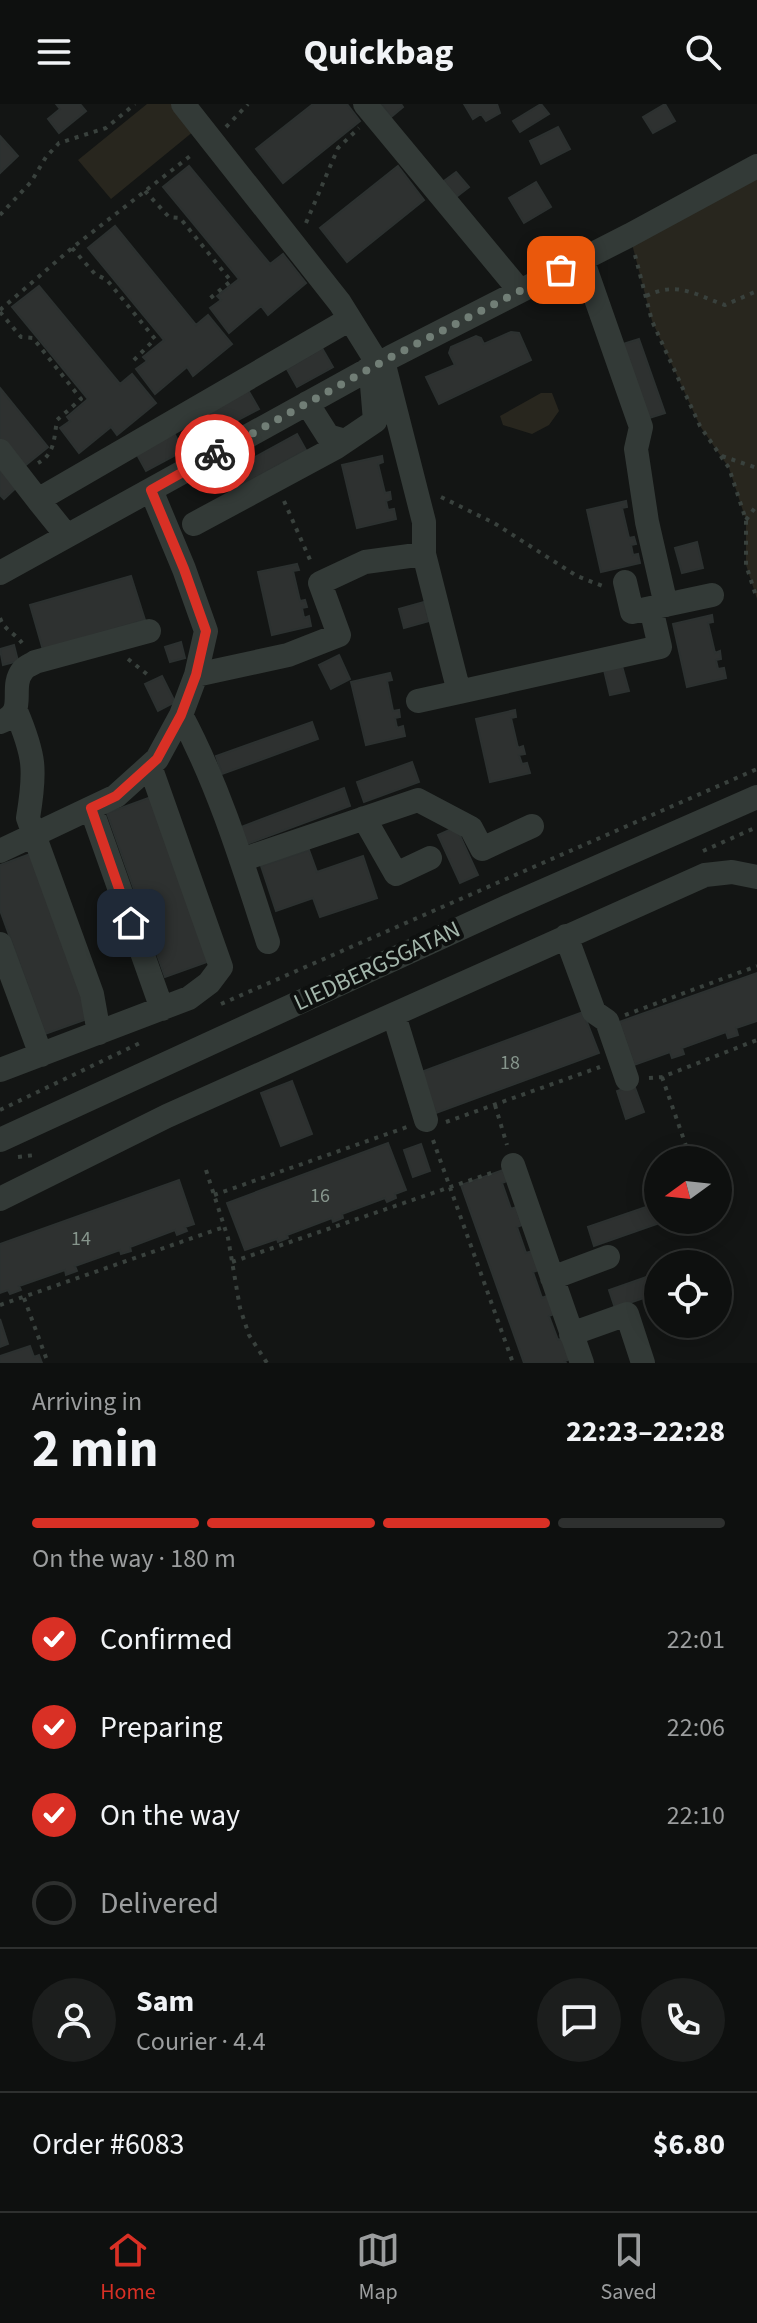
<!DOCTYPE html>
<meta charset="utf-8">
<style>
body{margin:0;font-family:"Source Sans 3",sans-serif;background:#1c1e1d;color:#f1f3f6;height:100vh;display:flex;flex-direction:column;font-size:30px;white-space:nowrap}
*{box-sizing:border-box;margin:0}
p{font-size:26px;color:#9b9d9e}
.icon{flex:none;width:44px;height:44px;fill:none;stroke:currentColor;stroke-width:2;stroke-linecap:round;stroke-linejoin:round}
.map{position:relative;height:1259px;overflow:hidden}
.sheet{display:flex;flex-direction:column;background:#0e100f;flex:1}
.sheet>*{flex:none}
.needle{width:52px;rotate:255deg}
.tools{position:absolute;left:644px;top:1042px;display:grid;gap:16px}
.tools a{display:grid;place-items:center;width:88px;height:88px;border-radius:50%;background:#0e100f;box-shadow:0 4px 20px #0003,0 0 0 2px #2e302f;font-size:40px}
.pin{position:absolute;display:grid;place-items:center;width:68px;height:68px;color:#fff;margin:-34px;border-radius:16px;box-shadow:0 4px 12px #0006}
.courier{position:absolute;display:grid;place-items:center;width:80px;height:80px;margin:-40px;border:6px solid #d93025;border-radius:50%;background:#fff;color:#222;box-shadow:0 2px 10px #0007}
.overview em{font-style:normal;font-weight:700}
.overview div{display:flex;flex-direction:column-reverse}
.overview{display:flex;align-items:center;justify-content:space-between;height:136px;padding:0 32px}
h1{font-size:52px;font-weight:700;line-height:60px}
.bar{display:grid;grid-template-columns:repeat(4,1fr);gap:12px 8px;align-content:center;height:96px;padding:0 32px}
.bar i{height:10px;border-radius:6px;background:#2e302f}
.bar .active{background:#d93025}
.bar p{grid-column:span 4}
.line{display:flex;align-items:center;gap:20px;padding:0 32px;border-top:2px solid #2e302f}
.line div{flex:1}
.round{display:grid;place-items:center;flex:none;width:84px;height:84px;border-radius:42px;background:#1c1e1d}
ol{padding:0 32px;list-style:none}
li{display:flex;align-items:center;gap:24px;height:88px}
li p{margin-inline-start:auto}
li .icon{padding:8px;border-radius:50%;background:#d93025;color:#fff;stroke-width:4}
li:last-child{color:#9b9d9e}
li i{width:44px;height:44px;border:4px solid #2e302f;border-radius:50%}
header{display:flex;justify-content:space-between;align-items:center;height:104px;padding:0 32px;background:#0e100f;font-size:36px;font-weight:700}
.dock{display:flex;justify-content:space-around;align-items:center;height:112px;border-top:2px solid #2e302f;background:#0e100f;font-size:22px;color:#9b9d9e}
.dock a{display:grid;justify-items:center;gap:4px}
.dock .active{color:#d93025}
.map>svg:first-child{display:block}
.green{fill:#28261e}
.building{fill:#2e3130;stroke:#2c3130;stroke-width:2}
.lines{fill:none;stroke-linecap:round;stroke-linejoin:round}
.path{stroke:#39413d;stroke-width:4;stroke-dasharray:4 6;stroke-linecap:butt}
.minor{stroke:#333a37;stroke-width:24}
.done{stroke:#717e76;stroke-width:8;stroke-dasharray:0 14.4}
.route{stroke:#d93025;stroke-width:10}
.labels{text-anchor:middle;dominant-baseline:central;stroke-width:8;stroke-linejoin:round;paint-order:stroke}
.number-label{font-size:20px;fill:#86958c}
.street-label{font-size:24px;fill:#a3b6ab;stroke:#0e100f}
</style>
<header><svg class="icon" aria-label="menu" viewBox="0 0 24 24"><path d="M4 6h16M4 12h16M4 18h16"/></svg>Quickbag<svg class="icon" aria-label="search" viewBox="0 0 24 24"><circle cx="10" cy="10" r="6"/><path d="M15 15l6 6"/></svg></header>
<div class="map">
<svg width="757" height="1259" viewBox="0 0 757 1259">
<rect width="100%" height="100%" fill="#131514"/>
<path class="green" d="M147,0h25l22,27 -83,68 -33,-39z
M757,74v421l-11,-34v-45l-17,-52 -29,-42 -48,-105 -20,-77z
M541,289h11l7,18 -10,14 -17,9 -29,-9 -3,-9z"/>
<path class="building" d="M56,0h24l6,7 -27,22 -11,-14 12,-10z
M313,0h34l13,17 -77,62 -27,-34z
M381,0h20l2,3 -12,10z
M464,0h33l3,9 -14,8 -5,-7 -8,5z
M541,0l8,10 -29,18 -7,-11z
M665,0l10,17 -22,12 -10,-16z
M558,23l12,22 -29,15 -11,-23z
M0,32l18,20 -18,17z
M189,62l81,98 13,-10 23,29 -38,32 -7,-9 -32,27 -19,-25 11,-8 -4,-4 22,-17 -76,-92z
M398,62l26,34 -77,62 -27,-34z
M456,68l13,15 -13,10 -12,-16z
M536,78l15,25 -27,16 -15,-25z
M115,122l81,99 12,-10 24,29 -39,32 -6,-9 -32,27 -19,-25 11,-8 -4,-4 21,-17 -76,-92z
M39,182l81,98 12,-10 24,29 -39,32 -6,-8 -32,26 -19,-25 10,-7 -3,-4 21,-18 -76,-92z
M511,228l8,1 12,27 -92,44 -13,-27 29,-12 -6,-12 2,-6 25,-11 5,2 3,6z
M639,235l26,74 -19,6 -26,-74z
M322,244l11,19 -36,20 -10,-18z
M0,284l48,59 -26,21 -22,-27z
M248,286l11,19 -38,20 -11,-19z
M173,327l10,20 -37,20 -11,-20z
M297,330l9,16 -69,38 -9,-16z
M382,352l1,6 -5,2 7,29 5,-1 1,7 -5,2 2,9 6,-1 2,10 -39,9 -15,-63z
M0,358l20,22 -16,15 -4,-4z
M626,397l1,6 -5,1 7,30 5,-1 2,7 -5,1 2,10 5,-1 2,9 -39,9 -14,-62z
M697,438l6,26 -21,5 -7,-25z
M297,460l2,6 -6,1 7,30 5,-1 2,7 -5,1 2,10 5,-2 2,10 -39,9 -14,-63z
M131,472l14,44 -102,30 -13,-45z
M424,498l5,19 -25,7 -5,-19z
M712,511l1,7 -5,1 7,30 5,-2 1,8 -5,1 2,9 6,-1 2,10 -39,9 -14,-63z
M181,538l4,16 -15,4 -5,-15z
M14,541l4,16 -15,4 -3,-16z
M339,551l11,24 -19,10 -12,-24z
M622,562l7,25 -19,4 -6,-25z
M390,569l2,7 -5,1 6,30 6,-1 1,7 -5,1 2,10 6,-2 2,10 -39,9 -15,-63z
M162,572l13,26 -17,9 -13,-27z
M515,606l1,7 -5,1 7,30 5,-2 2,8 -6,1 3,9 5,-1 3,10 -40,9 -14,-63z
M312,618l6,17 -96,35 -6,-18z
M412,658l7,20 -55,20 -7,-20z
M344,684l6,18 -103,38 -6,-17z
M151,693l59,164 -45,16 -58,-164z
M456,723l22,48 -18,8 -22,-48z
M309,746l8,22 46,-16 14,42 -57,19 -7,-19 -37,13 -15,-45z
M30,750l60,164 -45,16 -45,-124v-45z
M757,869v48l-21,7 2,7 -10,3 -2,-6 -44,16 2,6 -12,4 -2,-6 -36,13 -15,-43z
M583,908l16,41 -163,60 -15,-41z
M292,977l20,53 -31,12 -20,-53z
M634,981l10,27 -18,7 -9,-28z
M388,1039l18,47 -11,4 1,4 -9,4 -2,-4 -43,16 1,4 -10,4 -1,-4 -45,17 1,3 -10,4 -1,-3 -32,11 -18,-47z
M421,1040l9,27 -17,6 -9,-27z
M503,1066l4,11 -5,2 9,26 5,-2 6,18 -5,2 9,26 6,-2 7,19 -6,2 9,26 7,-3 7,18 -7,3 9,24 5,-2 7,21 -5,2 1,2h-42l-63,-178z
M179,1076l15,44 -9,3 2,4 -10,4 -2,-5 -45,17 1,4 -10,3 -1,-4 -45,16 2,5 -11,4 -1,-5 -46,16 2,4 -11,4 -2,-4 -8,3v-49z
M658,1099v17h10l-74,26 -6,-19z
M658,1169v20l-43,15 -6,-18z
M0,1215l8,25 -8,3z
M30,1242l4,11 5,-2 3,8h-42v-7z"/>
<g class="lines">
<path class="path" d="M226,23l22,-23
M145,87l24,26 11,1 51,63 -23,19
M0,111l31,-33 15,-25 13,-14 47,-15 29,-24
M306,119l32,-75 21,-20
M72,144l23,26 12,6 48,59 -23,23
M635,151l17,66 48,105 29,42 17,52v45l11,34
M646,192c32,-15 47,-2 79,9l32,-14
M0,206l72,-62 122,-95
M0,208l21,25 12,1 48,61 -24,21c-3,18 -2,34 -19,43
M722,352l35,12
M441,393l53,26 83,53 28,11
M284,397l27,61
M746,416l11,-15
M0,514c4,12 15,15 22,25
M128,555l20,16
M703,747l54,-24
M221,900l536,-235
M625,911l132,-49
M662,973l29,83
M649,974l13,-1 95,-37
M495,1001l12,40
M0,1006l144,-69
M446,1018l154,-55
M433,1036l80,223
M18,1053l17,-2
M206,1066l22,68 12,70 9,27 18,28
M214,1091l193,-68
M693,1123l7,-7
M232,1158l262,-90
M24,1194l24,65
M0,1201l224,-78"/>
<path class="minor" d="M183,0l157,199 38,61
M365,0l155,187
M582,155l59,168 -5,22 11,73 19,83
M383,257l41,161v32l35,138 -41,9
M307,299l21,33 17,5
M0,347l38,49 312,-181
M38,396l29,36
M194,420l141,-76 40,-27 -3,-36 -5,-15
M0,469l391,-216 239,-122 127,-69
M625,478l7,30 19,-4
M196,571l92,-20 51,-20 -19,-52 45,-21 59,-8
M459,588l201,-45 -9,-39 61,-13
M16,607c19,45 20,59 12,107l64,176 7,39
M181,611c38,71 62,150 87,227
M0,618c29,-9 8,-34 23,-52 3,-4 8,-5 12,-8l114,-31
M91,704l71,201
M364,714l32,56 34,-16
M0,747l116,-55 41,-37 24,-44 15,-40 10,-44 -22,-62 -33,-79
M241,756l177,-60 53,28 11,21 50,-23
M566,832l28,76 13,9 20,58
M0,840l41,111
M394,911l32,105
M0,966l189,-72 20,-15 12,-16 -71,-201
M0,1036l509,-234 248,-109
M513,1061l69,198
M0,1095l167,-83 538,-241 27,-3 25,5
M552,1174l56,-21
M571,1230l56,-20 16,49"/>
</g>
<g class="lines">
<path class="done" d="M215,350l176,-97 170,-87"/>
<path class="route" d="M131,819l-40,-115 25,-12 41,-37 24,-44 15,-40 10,-44 -22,-62 -33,-79 64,-36"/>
</g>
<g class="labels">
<g class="number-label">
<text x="510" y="959">18</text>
<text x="320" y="1092">16</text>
<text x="81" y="1135">14</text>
</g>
<g class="street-label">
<text transform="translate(377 862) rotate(-25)">LIEDBERGSGATAN</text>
</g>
</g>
</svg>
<div class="tools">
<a><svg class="needle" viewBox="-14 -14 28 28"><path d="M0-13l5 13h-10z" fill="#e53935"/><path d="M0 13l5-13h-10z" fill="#9b9d9e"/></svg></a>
<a><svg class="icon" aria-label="locate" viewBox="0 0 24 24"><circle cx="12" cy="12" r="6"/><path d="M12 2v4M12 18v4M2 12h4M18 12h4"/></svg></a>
</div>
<div class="pin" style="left:561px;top:166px;background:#ea580c"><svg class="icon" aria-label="bag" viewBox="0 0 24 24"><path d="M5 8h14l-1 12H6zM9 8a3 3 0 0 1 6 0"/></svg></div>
<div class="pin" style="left:131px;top:819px;background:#1f2937"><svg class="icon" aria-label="home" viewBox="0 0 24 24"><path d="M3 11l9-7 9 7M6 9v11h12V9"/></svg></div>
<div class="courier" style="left:215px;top:350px"><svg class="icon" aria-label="bike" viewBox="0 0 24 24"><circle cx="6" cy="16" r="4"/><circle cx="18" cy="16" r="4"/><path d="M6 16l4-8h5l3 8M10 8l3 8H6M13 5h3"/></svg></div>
</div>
<section class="sheet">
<div class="overview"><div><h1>2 min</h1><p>Arriving in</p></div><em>22:23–22:28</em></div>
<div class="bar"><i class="active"></i><i class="active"></i><i class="active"></i><i></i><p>On the way · 180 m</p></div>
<ol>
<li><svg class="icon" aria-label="check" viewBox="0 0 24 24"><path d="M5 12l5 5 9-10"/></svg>Confirmed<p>22:01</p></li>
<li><svg class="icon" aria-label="check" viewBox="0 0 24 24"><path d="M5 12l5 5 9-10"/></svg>Preparing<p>22:06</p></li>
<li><svg class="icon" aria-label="check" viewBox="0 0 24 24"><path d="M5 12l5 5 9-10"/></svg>On the way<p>22:10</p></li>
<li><i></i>Delivered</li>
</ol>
<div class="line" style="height:144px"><a class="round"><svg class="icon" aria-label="person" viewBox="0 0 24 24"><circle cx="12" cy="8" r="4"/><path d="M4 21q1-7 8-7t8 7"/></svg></a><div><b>Sam</b><p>Courier · 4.4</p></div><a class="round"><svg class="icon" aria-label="chat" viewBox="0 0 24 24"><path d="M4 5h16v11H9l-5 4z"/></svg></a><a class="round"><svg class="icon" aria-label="phone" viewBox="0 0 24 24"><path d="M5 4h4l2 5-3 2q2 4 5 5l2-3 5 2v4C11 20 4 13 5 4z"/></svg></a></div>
<div class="line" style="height:104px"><div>Order #6083</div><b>$6.80</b></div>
</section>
<nav class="dock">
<a class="active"><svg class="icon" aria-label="home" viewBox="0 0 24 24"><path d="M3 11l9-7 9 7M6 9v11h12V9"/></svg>Home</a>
<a><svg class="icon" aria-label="map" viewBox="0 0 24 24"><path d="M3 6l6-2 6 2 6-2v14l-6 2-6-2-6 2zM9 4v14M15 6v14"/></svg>Map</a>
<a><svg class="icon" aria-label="saved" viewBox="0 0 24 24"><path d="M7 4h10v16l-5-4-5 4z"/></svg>Saved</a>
</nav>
